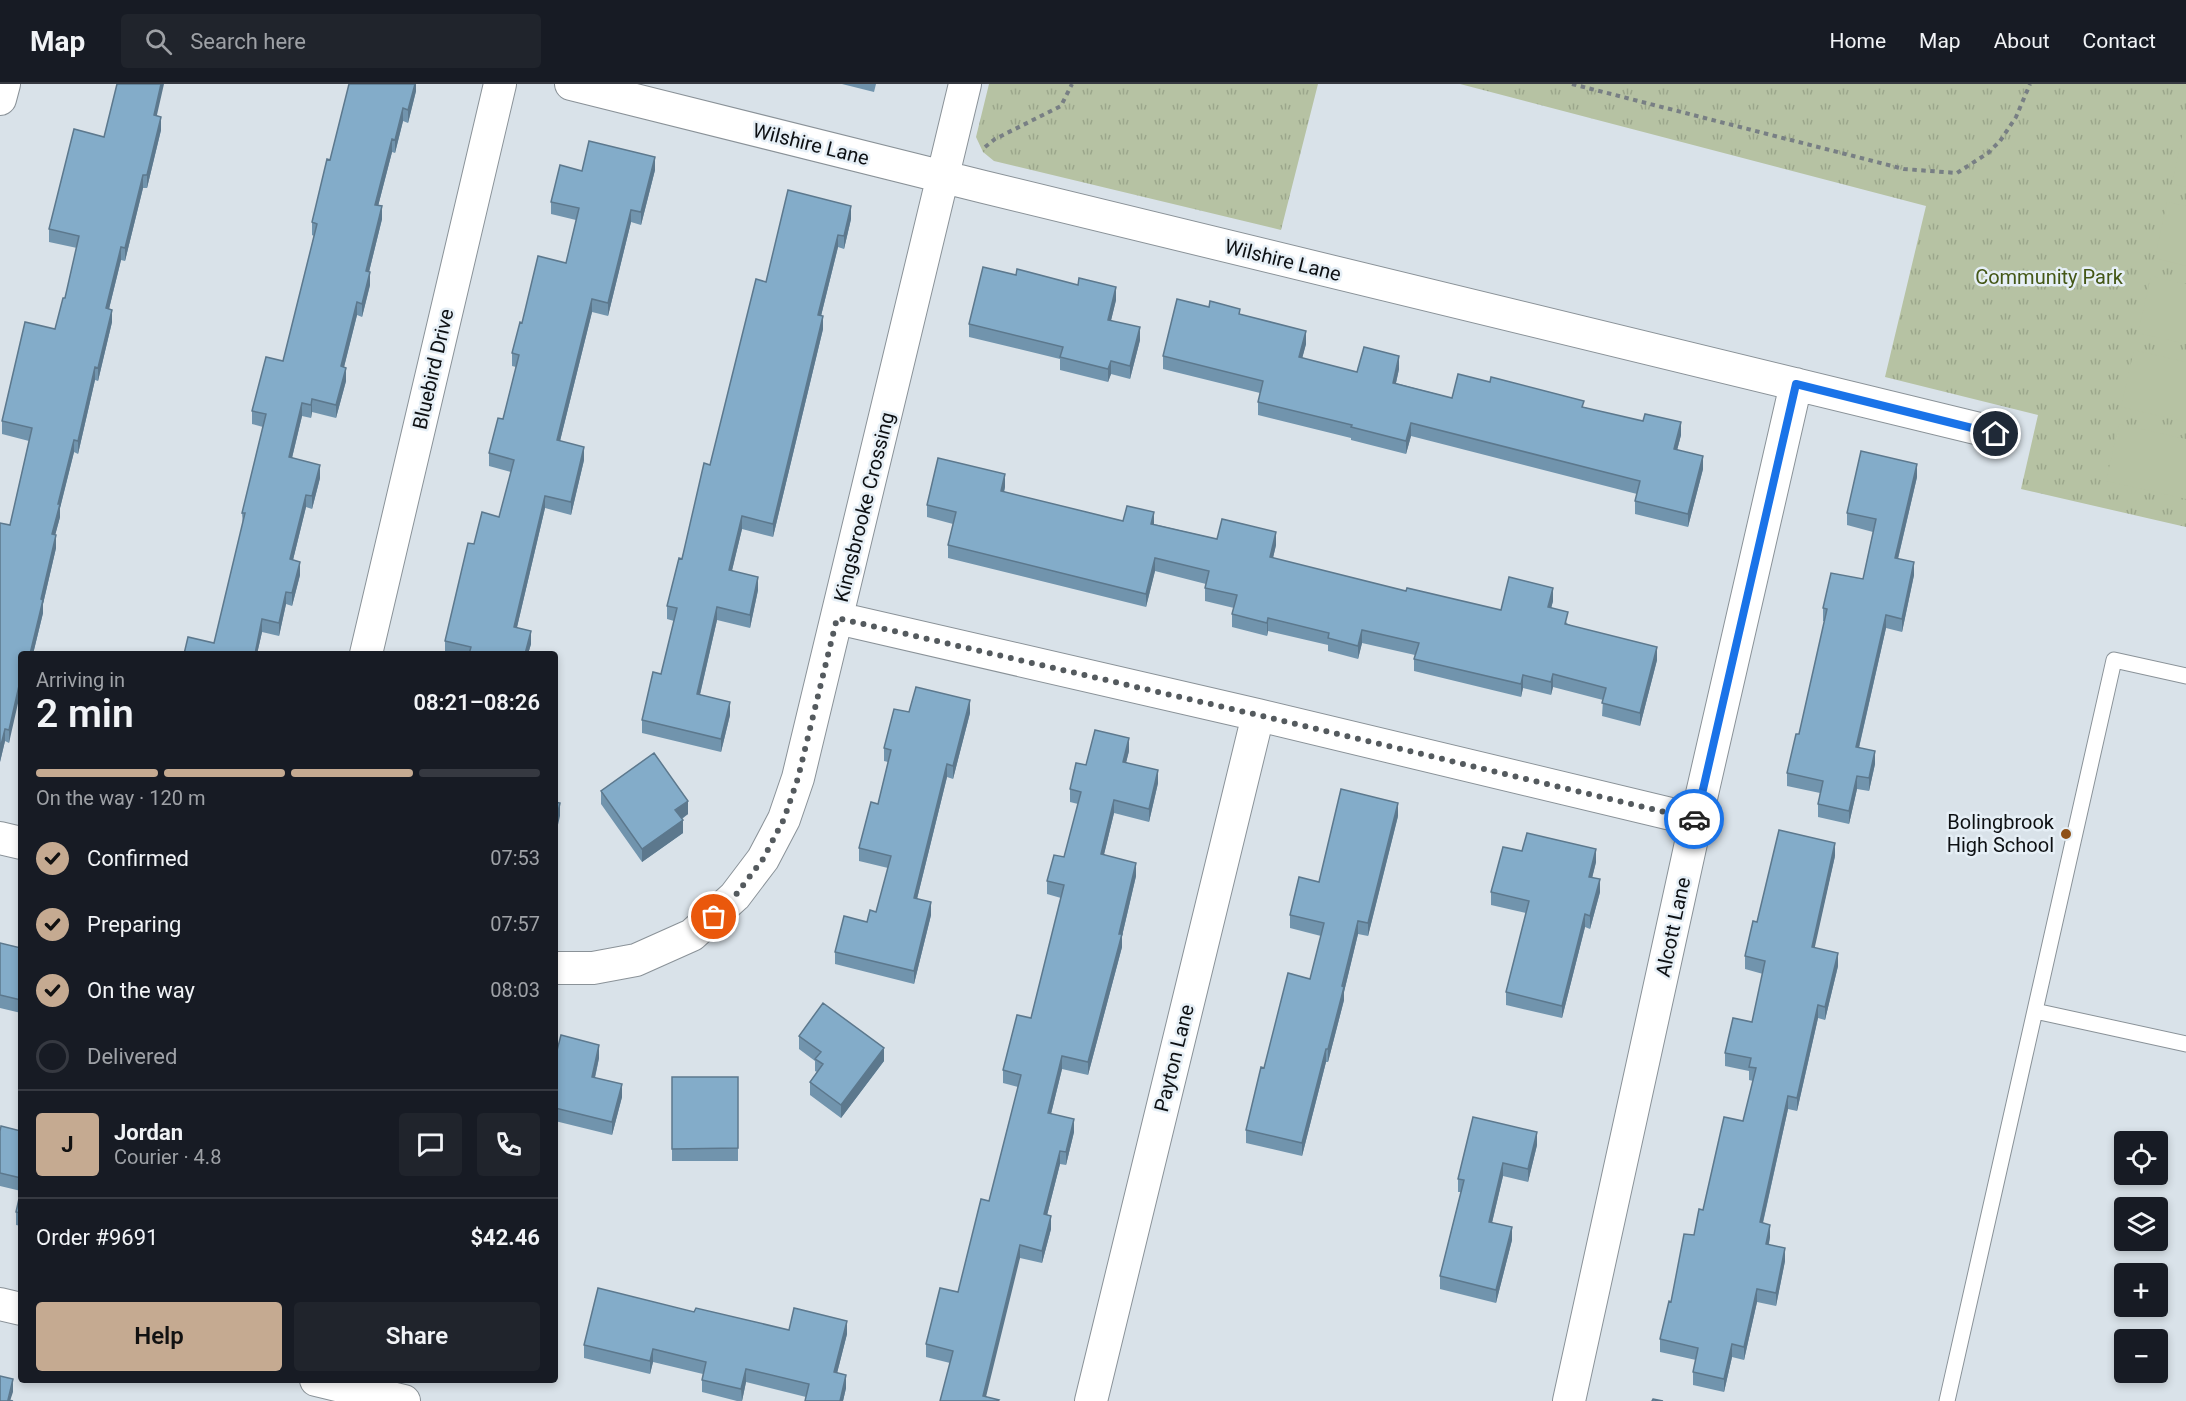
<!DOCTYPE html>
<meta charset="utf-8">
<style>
body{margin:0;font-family:Roboto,sans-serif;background:#20242c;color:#f1f3f6;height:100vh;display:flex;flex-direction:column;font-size:22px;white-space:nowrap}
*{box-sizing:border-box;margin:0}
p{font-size:20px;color:#9ea1a6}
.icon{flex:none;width:33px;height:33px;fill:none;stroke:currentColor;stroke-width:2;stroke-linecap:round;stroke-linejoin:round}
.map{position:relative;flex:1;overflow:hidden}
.details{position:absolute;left:18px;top:567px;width:540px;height:732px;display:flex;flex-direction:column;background:#171b24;border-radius:6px;box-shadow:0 3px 9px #0003}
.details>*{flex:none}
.controls{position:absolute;left:2114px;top:1047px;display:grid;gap:12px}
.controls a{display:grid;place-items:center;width:54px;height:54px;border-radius:6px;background:#171b24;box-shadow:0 3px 9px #0003;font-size:30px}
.pin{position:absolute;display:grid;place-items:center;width:51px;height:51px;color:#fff;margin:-26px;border:3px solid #fff;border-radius:50%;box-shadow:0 2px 6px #0007}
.courier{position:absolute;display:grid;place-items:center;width:60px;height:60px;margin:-30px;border:4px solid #1a73e8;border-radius:50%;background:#fff;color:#222;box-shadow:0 2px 8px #0007}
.overview em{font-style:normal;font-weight:600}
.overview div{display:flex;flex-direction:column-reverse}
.overview{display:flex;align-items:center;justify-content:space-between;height:102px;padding:0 18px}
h1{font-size:39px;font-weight:600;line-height:45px}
.bar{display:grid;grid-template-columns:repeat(4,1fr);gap:9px 6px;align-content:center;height:72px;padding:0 18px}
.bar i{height:8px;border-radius:4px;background:#363941}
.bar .selected{background:#c5aa91}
.bar p{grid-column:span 4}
.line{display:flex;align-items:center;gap:15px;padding:0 18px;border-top:2px solid #363941}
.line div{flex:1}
.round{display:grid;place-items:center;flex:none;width:63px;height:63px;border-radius:6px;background:#20242c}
ol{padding:0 18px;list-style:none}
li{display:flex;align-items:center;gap:18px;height:66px}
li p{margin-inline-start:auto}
li .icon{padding:6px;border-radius:50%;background:#c5aa91;color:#111;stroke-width:4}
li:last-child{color:#9ea1a6}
li i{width:33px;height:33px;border:3px solid #363941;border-radius:50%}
.cta{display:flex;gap:12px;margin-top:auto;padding:12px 18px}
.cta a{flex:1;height:69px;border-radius:6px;background:#c5aa91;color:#111;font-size:24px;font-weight:600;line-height:69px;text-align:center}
.cta a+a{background:#20242c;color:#f1f3f6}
header{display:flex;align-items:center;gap:36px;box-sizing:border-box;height:84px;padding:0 30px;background:#171b24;border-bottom:2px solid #363941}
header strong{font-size:28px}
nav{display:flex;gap:33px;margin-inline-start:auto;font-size:21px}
.search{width:420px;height:54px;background:#20242c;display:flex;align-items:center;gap:15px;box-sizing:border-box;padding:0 21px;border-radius:6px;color:#9ea1a6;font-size:22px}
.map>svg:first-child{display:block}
.grass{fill:url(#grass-tufts)}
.pitch{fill:#b6c2a3}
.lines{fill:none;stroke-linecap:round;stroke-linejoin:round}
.service-casing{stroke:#8a9298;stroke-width:17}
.minor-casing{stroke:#8a9298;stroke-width:34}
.path{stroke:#787f84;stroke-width:4;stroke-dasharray:4.5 4.5;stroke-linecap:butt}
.service{stroke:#fff;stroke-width:15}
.minor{stroke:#fff;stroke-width:32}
.wall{fill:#7194ad}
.shaded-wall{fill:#5c788d}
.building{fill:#83acc9;stroke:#5c788d;stroke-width:1.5}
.done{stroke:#545a5e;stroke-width:6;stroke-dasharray:0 10.8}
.route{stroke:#1a73e8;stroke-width:8}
.poi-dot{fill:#8f5016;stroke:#e6eff6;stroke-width:2}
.labels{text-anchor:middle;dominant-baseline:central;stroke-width:5;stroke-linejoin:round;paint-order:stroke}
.street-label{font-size:20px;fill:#0d1013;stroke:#e6eff6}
.park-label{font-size:20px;fill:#445716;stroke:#e6eff6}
.poi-label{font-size:20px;fill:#0d1013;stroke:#e6eff6;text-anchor:end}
</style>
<header>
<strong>Map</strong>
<div class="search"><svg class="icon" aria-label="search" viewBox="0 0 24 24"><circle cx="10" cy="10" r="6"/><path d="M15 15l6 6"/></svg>Search here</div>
<nav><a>Home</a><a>Map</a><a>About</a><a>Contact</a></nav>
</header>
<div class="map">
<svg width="2186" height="1317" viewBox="0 0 2186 1317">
<defs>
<pattern id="grass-tufts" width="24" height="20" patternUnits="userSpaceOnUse" patternTransform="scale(1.5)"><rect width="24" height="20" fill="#b6c2a3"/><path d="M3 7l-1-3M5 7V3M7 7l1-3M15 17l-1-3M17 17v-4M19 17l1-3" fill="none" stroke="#9ba68b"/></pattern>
</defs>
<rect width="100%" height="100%" fill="#d9e2e9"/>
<path class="grass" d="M989,0h329l-37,146 -287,-69 -11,-9 -7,-15z
M1460,0h726v443l-165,-38 17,-74 -153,-38 41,-171z"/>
<path class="pitch" d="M2184,43h2v60l-14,-3z
M2167,118l19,4v60l-31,-8z
M2151,192l35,8v60l-48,-11z
M2134,266l52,12v60l-65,-15z
M2119,340l67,15v60l-80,-18z"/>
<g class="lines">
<defs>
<path id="service" d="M2035,927l151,33
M1947,1317l167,-741 72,16"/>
<path id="minor" d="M571,0l413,103 1012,246
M0,15l4,-15
M837,534l421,97 438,105
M366,570l134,-570
M0,754l21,5
M555,884h38l43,-8 56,-25 43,-39 28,-37 21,-40 14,-41 167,-694
M0,1220l21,5
M316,1296l88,21
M1091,1317l167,-686
M1569,1317l127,-581 100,-436"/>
</defs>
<use href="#service" class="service-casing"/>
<use href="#minor" class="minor-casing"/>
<path class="path" d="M1572,0l332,85 53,4 31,-20 12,-12 16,-24 14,-33
M985,63l10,-8 66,-33 11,-22"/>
<use href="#service" class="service"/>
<use href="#minor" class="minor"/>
</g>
<path class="wall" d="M416,0v7l-8,32 -5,-2 -8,32 -3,-1 -14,54 4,13 -13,53 1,13 -8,32 -5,-2 -13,52 2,14 -10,37 -24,-6 -1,6 -9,-2 -10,42 28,20 -8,31 -6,-2 -13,53 7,15 -8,31 -6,-2 -7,32 -17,-4 -5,22h-73l30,-11 29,-117 -1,-13 21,-86 -11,-3v-13l31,-50 31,-125 -2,-1v-13l18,-62z
M842,0h34l-2,8z
M157,32l4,14 -14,58h-4l-18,73 -4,-1 -12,49 3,13 -14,59 -3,-1 -17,74 -4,-2 -14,56v9l-5,18 1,13 -13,56v9l-10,41h-12l-12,89 -4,-2 -5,21v-239l10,2 19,-84 -27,-7v-13l53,-92 10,-31 12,-50 -28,-6v-13l55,-92z
M655,86l-14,55 -10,-3 -23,94 -16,-4 -32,129 24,19 -13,55 -26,-7 -28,119 14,17 -3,10 -83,-1v-12l29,-97 25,-27 12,-45 -22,-6v-13l14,-34 13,-52 -4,-1v-13l10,-30 44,-60 10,-43 -25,-6v-12l31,-31z
M851,135l-7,30 -6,-2 -17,69 2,13 -50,208 -31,-8 -10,41 26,20 -8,38 -33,-8 -17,75 30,20 -9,37 -79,-19v-13l19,-46 13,-53 -7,-2v-13l99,-324z
M1116,216l-5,20 29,20 -10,39 -19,-5 -3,8 -48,-12v-11l-91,-22v-13z
M1240,231l66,29 -4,14 55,14 42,-3 -3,14 56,15 132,9 97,28 -4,15 26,19 -15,58 -53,-13v-13l2,-7 -226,-58 -5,18 -55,-14v-2l-93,-23v-13l2,-9 -97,-24v-13z
M1917,393l-19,82 16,16 -12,57 -16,-4 -27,120 16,16 -6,27 -12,-2 -8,35 -31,-7v-13l2,-11 -33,-7v-13l12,-39 26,-113h-2v-13l40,-29 10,-47 -26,-7v-12z
M1005,403l-1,5 119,29 31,3 63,15 59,6 -3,13 133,33 95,19 52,-9 -2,7 17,16 89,36 -17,66 -38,-10 1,-16 -50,-13 -2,8 -28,-7 -2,9 -107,-26v-12l1,-4 -53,-12 -4,16 -30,-8v-6l-60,-14 -1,5 -35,-9v-13l2,-6 -29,-7v-13l1,-4 -51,-13 -9,36 -198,-49v-13l5,-21 -26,-7v-12z
M909,628l61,1 -17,66 -6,-2 -30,122 14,16 -17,69 -79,-20v-12l41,-40 12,-44 -29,-7v-13l19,-44 10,-42 -4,-1v-13z
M1129,667l-3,11 32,21 -9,39 -35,-9 -10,41 32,22 -14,60v11l-34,128 -26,-6 -11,45 23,18 -8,33 -6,-1 -13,51 4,14 -9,34 -22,-5 -80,143 10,-38 -24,-6v-13l32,-52 31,-91 29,-114 -15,-4v-13l28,-52 30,-120 -14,-4v-13l17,-24 14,-53 -8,-2v-13l16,-24z
M601,707l87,23 -6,5 1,14 -41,29 -41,-58z
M1398,732l-30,120 -10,-2 -14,58v8l-16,62h-2l-24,94 -56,-13v-13l18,-62 46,-89 11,-43 -31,-8v-13l29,-33z
M1522,767l74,11 -4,16 8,14 -10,37 -5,-2 -23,91 -56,-13v-13l20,-79 -35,-8v-13z
M1835,772l-21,91 24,19 -13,54 -7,-2 -21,93 -9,-2 -25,114 7,14 -1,7 16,17 -9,45 -19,-4 -13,58 -12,-3 -8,35 -31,-7v-13l3,-12 -36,-8v-13l11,-37 32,-92 40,-89 10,-40 -4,-1v-9l-24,-5v-13l27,-31 11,-48 -18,-5v-13z
M0,859l21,5v65l-21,-5z
M799,952l85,25 -43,57 -31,-23v-13l7,-10 -2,-1v-10l-16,-12z
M555,974h44l-4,20 27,19 -10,38 -57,-14z
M672,993h66v84h-66z
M0,1047h21v95l-5,-1v-13l5,-21 -21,-5z
M1537,1061l-9,37 -25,-6 -11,47 20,17 -16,63 -56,-14v-13l21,-84h-3v-13z
M694,1228l95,18 58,4 -10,39 9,15 -3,13h-38l1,-4 -60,-15 -4,19h-5l-35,-9v-12l1,-6 -50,-12 -3,12 -66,-16v-13z"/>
<path class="shaded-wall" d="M161,0h3l-10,44v-13z
M415,0h1v7l-8,32v-13z
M403,24v13l-8,32v-13z
M161,33v13l-14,58v-13z
M392,55v13l-17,66v-13z
M655,73v13l-14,55v-13z
M143,91v13l-18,73v-13z
M382,122v13l-16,65v-13z
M851,122v13l-7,30v-13z
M631,126v12l-23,94v-13z
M838,151v12l-20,81v-13z
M121,163v13l-15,61v-13z
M370,188v13l-8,32v-13z
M1116,203v13l-8,33v-13z
M592,215v13l-35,141v-13z
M357,218v13l-16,64v-13z
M112,226v12l-14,59v-13z
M823,232v13l-50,208v-13z
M1140,243v13l-10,39v-13z
M1306,247v13l-7,26v-13z
M1399,272v13l-6,27v-13z
M1111,277v13l-3,8v-13z
M95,283v13l-17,74v-13z
M346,284v13l-10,37v-13z
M312,315v13l-1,6v-13z
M302,319v13l-13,54v-13z
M1681,338v13l-7,27v-13z
M1411,339v13l-5,18v-13z
M74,356v12l-14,56v9l-8,30v-13l6,-30z
M584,363v13l-13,55v-13z
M1703,372v13l-15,58v-13z
M1917,380v13l-22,94v-13z
M320,381v13l-8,31v-13z
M1005,390v13l-4,17v-13z
M306,411v12l-16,65v-13z
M545,412v12l-31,132v-13z
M1154,428v13l-3,-1z
M742,432v13l-13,54v-13z
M1276,448v13l-6,25v-13z
M56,451v13l-13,56v9l-10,41h-3l11,-55z
M1155,474v13l-9,36v-13z
M300,478v13l-8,31v-13z
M1914,478v13l-12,57v-13z
M758,493v13l-8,38v-13z
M1553,504v13l-5,19v-13z
M286,508v12l-7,32v-13z
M717,523v13l-20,87v-13z
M1886,531v13l-30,132v-13z
M1268,534v13l-1,5v-13z
M262,535v13l-5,22h-2z
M1362,546v13l-4,16v-13z
M531,547v13l-3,10h-3z
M1657,563v13l-17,66v-13z
M1553,590v13l-2,8v-13z
M1523,591v13l-2,9v-13z
M21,593v13l-12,53v-13z
M970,616v13l-17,66v-13z
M730,618v13l-9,37v-13z
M5,645v12l-5,21v-13z
M1129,654v13l-6,24v-13z
M1875,667v13l-6,27v-13z
M947,680v13l-33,134v-13z
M1158,686v13l-9,39v-13z
M1857,692v13l-8,35v-13z
M1114,716v13l-13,54v-13z
M688,717v13l-13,9v-13z
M560,719v13l-5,22v-13z
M1398,719v13l-30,120v-13z
M683,736v13l-41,29v-13z
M1835,759v13l-23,104v-13z
M1596,765v13l-7,28v-13z
M1136,779v13l-14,60v11l-34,128v-13z
M1600,795v13l-10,37v-13z
M931,818v13l-17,69v-13z
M1585,830v13l-23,91v-12z
M1358,837v13l-14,58v8l-16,62v-13z
M1838,869v13l-13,54v-13z
M1818,921v13l-21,93v-13z
M599,961v13l-7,32v-13z
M884,964v13l-43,57v-13z
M1326,965v13l-24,94v-13z
M1062,972v13l-14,57v-13z
M622,1000v13l-10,38v-13z
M1788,1012v13l-28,126v-13z
M1074,1035v13l-8,33v-13z
M1537,1048v13l-9,37v-13z
M1060,1067v13l-16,63v-13z
M1503,1079v13l-14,59v-13z
M1051,1132v13l-9,34v-12z
M1770,1141v12l-4,19v-12z
M1512,1143v13l-16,63v-13z
M1020,1161v13l-35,143 -2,-5z
M1785,1164v13l-9,45v-13z
M1757,1205v13l-13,58v-13z
M847,1237v13l-13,51v-13z
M1732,1260v13l-8,35v-13z
M653,1265v13l-3,12v-13z
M746,1285v13l-4,19 -1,-12z
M846,1291v13l-3,13h-3z
M13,1295v13l-3,9h-2z"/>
<path class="building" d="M117,0h44l-7,31 7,2 -14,58h-4l-18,73 -4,-1 -15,61 6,2 -14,58 -3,-1 -17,74 -4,-1 -16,64h2l-8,30 4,1 -15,64 2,1 -13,54h-9v23l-12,53 -4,-1 -5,20v-226l10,2 22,-97 -30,-7 23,-99 30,7 8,-31h2l14,-62 -30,-7 25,-100 30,8z
M349,0h66l-7,26 -5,-2 -8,32 -3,-1 -17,66 7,1 -16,65 4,1 -8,32 -5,-2 -16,64 5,2 -10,37 -24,-6 -1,6 -9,-2 -13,54 31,8 -8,31 -6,-1 -16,64 10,3 -8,31 -6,-1 -7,31 -17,-4 -7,35h-71l4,-17 26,6 31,-130h-3l24,-99 -14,-3 14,-54 17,4 34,-137 -5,-2 15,-63 3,1z
M589,57l66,16 -14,55 -10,-2 -23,93 -16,-4 -35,141 27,7 -13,55 -26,-6 -31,131 17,4 -6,23h-56l2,-7 -26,-6 23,-98 6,1 8,-32 17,5 15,-57 -25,-7 9,-35 5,1 16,-64 -7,-2 8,-31 2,1 16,-67 28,7 13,-55 -28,-6 9,-37 22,6z
M788,106l63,16 -7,30 -6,-1 -20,80 5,1 -50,208 -31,-8 -13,54 29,7 -8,38 -33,-8 -20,87 33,8 -9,37 -79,-19 11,-48 8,2 16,-66 -10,-2 12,-48 3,1 22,-96 6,2 46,-186 10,3z
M983,183l33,8 1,-6 61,16 1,-7 37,9 -8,33 32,7 -10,39 -19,-5 -3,8 -48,-12 3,-10 -94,-23z
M1177,215l32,8 1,-6 30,8 -1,5 67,17 -7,26 58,15 7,-25 35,9 -6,27 59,15 6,-24 32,8 1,-5 93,24 -2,6 61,14 2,-7 36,8 -7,27 29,7 -15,58 -53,-13 5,-20 -229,-58 -5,18 -55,-14 1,-2 -94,-23 5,-21 -100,-25z
M1861,367l56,13 -22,94 19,4 -12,57 -16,-4 -30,132 19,4 -6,27 -12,-2 -8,35 -31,-7 5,-23 -36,-8 9,-39h3l28,-125 -4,-1 8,-35 32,6 13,-60 -29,-6z
M938,374l67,16 -4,17 122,30 4,-15 27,6 -3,12 66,15 5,-20 54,13 -6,25 136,34 1,-3 94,22 8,-33 44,11 -5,19 20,5 -3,12 92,23 -17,66 -38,-10 4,-15 -53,-14 -2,8 -28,-7 -2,9 -107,-25 5,-16 -57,-13 -4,16 -30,-8 1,-5 -61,-15 -1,5 -35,-9 5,-19 -32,-7 4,-17 -54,-13 -9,36 -198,-49 8,-33 -29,-7z
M916,603l54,13 -17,66 -6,-2 -33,134 17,4 -17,69 -79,-19 9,-36 23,6 3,-12 6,2 15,-56 -32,-8 12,-46 7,2 13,-54 -7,-2 10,-39 15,3z
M1095,646l34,8 -6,24 35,8 -9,39 -35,-9 -13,54 35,9 -17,71h3l-34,128 -26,-6 -14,57 26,6 -8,33 -6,-1 -16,63 7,2 -9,35 -22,-6 -37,151 16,4 -1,1h-58l13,-50 -27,-7 14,-56 18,4 23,-93 8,2 32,-126 -18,-5 14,-55 14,3 33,-133 -17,-4 7,-26 10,2 17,-65 -11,-3 6,-26 10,2z
M654,669l34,48 -13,9 8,10 -41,29 -41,-58z
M1341,705l57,14 -30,120 -10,-2 -16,65 2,1 -16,62h-2l-24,94 -56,-13 15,-63 3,1 24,-95 22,6 14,-56 -34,-8 9,-38 20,5z
M555,718l5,1 -5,22z
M1779,746l56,13 -23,104 26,6 -13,54 -7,-2 -21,93 -9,-2 -28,126 10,3 -4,19 19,4 -9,45 -19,-4 -13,58 -12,-3 -8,35 -31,-7 5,-24 -38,-9 9,-38 2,1 13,-68 10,1 5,-26 4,1 21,-93 19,4 13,-53 -7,-1 2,-9 -26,-5 8,-35 19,4 13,-61 -20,-5 8,-35 4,1z
M1527,749l69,16 -7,28 11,2 -10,37 -5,-2 -23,92 -56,-14 23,-91 -38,-9 12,-45 19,4z
M0,859l21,5v52l-21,-5z
M823,919l61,45 -43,57 -31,-23 13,-18 -8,-5 6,-7 -22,-16z
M561,951l38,10 -7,32 30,7 -10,38 -57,-14v-50z
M672,993h66v71l-66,1z
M1473,1033l64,15 -9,37 -25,-6 -14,59 23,5 -16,63 -56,-14 24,-96 -6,-1z
M1,1042l20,5v47l-21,-5v-42z
M21,1106v23l-5,-1z
M598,1204l96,24 2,-4 93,22 5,-22 53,13 -13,51 12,3 -6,26h-35l4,-17 -63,-15 -5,20 -39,-9 4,-18 -53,-13 -3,12 -66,-16z
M0,1292l13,3 -5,21 5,1h-13z
M1653,1315l10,2h-11z"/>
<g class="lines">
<path class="done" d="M714,833l21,-21 28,-37 21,-40 14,-41 39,-160 421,97 436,104"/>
<path class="route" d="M1694,735l2,1 100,-436 200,50"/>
</g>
<circle class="poi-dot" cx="2066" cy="750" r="6"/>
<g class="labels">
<g class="street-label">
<text transform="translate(811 60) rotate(14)">Wilshire Lane</text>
<text transform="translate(1283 176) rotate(14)">Wilshire Lane</text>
<text transform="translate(433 285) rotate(-77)">Bluebird Drive</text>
<text transform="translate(864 423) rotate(-76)">Kingsbrooke Crossing</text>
<text transform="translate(1673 843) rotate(-78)">Alcott Lane</text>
<text transform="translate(1174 974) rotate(-76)">Payton Lane</text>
</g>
<g class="park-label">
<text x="2049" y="193">Community Park</text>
</g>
<g class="poi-label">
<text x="2054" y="738">Bolingbrook<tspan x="2054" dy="23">High School</tspan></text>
</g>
</g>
</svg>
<div class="controls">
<a><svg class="icon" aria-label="locate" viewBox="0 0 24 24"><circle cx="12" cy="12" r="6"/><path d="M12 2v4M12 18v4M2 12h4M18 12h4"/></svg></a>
<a><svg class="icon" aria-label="layers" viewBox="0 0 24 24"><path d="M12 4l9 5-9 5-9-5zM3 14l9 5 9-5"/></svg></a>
<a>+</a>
<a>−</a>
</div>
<div class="pin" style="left:714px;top:833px;background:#ea580c"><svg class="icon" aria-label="bag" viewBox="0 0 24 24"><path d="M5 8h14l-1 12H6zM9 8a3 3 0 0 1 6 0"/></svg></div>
<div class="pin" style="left:1996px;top:350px;background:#1f2937"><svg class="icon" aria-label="home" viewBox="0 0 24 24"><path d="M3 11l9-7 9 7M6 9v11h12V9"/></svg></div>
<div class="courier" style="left:1694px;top:735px"><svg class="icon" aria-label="car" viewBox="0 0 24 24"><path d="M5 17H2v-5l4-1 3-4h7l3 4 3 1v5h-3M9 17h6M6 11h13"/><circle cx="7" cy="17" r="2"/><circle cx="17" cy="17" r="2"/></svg></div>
<section class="details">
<div class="overview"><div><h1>2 min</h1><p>Arriving in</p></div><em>08:21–08:26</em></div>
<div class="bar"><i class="selected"></i><i class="selected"></i><i class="selected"></i><i></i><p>On the way · 120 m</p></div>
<ol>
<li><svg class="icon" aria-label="check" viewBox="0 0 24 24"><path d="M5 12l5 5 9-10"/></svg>Confirmed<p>07:53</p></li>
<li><svg class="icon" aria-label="check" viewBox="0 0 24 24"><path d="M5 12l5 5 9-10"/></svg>Preparing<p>07:57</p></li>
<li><svg class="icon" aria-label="check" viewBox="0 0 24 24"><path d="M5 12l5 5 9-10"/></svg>On the way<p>08:03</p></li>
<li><i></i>Delivered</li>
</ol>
<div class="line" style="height:108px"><b class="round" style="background:#c5aa91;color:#111">J</b><div><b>Jordan</b><p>Courier · 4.8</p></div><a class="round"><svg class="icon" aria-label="chat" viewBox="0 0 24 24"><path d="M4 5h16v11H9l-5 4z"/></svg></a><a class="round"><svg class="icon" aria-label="phone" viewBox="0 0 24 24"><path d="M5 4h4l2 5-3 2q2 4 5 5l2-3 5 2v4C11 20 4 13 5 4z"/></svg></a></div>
<div class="line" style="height:78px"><div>Order #9691</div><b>$42.46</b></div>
<div class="cta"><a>Help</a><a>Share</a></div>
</section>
</div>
